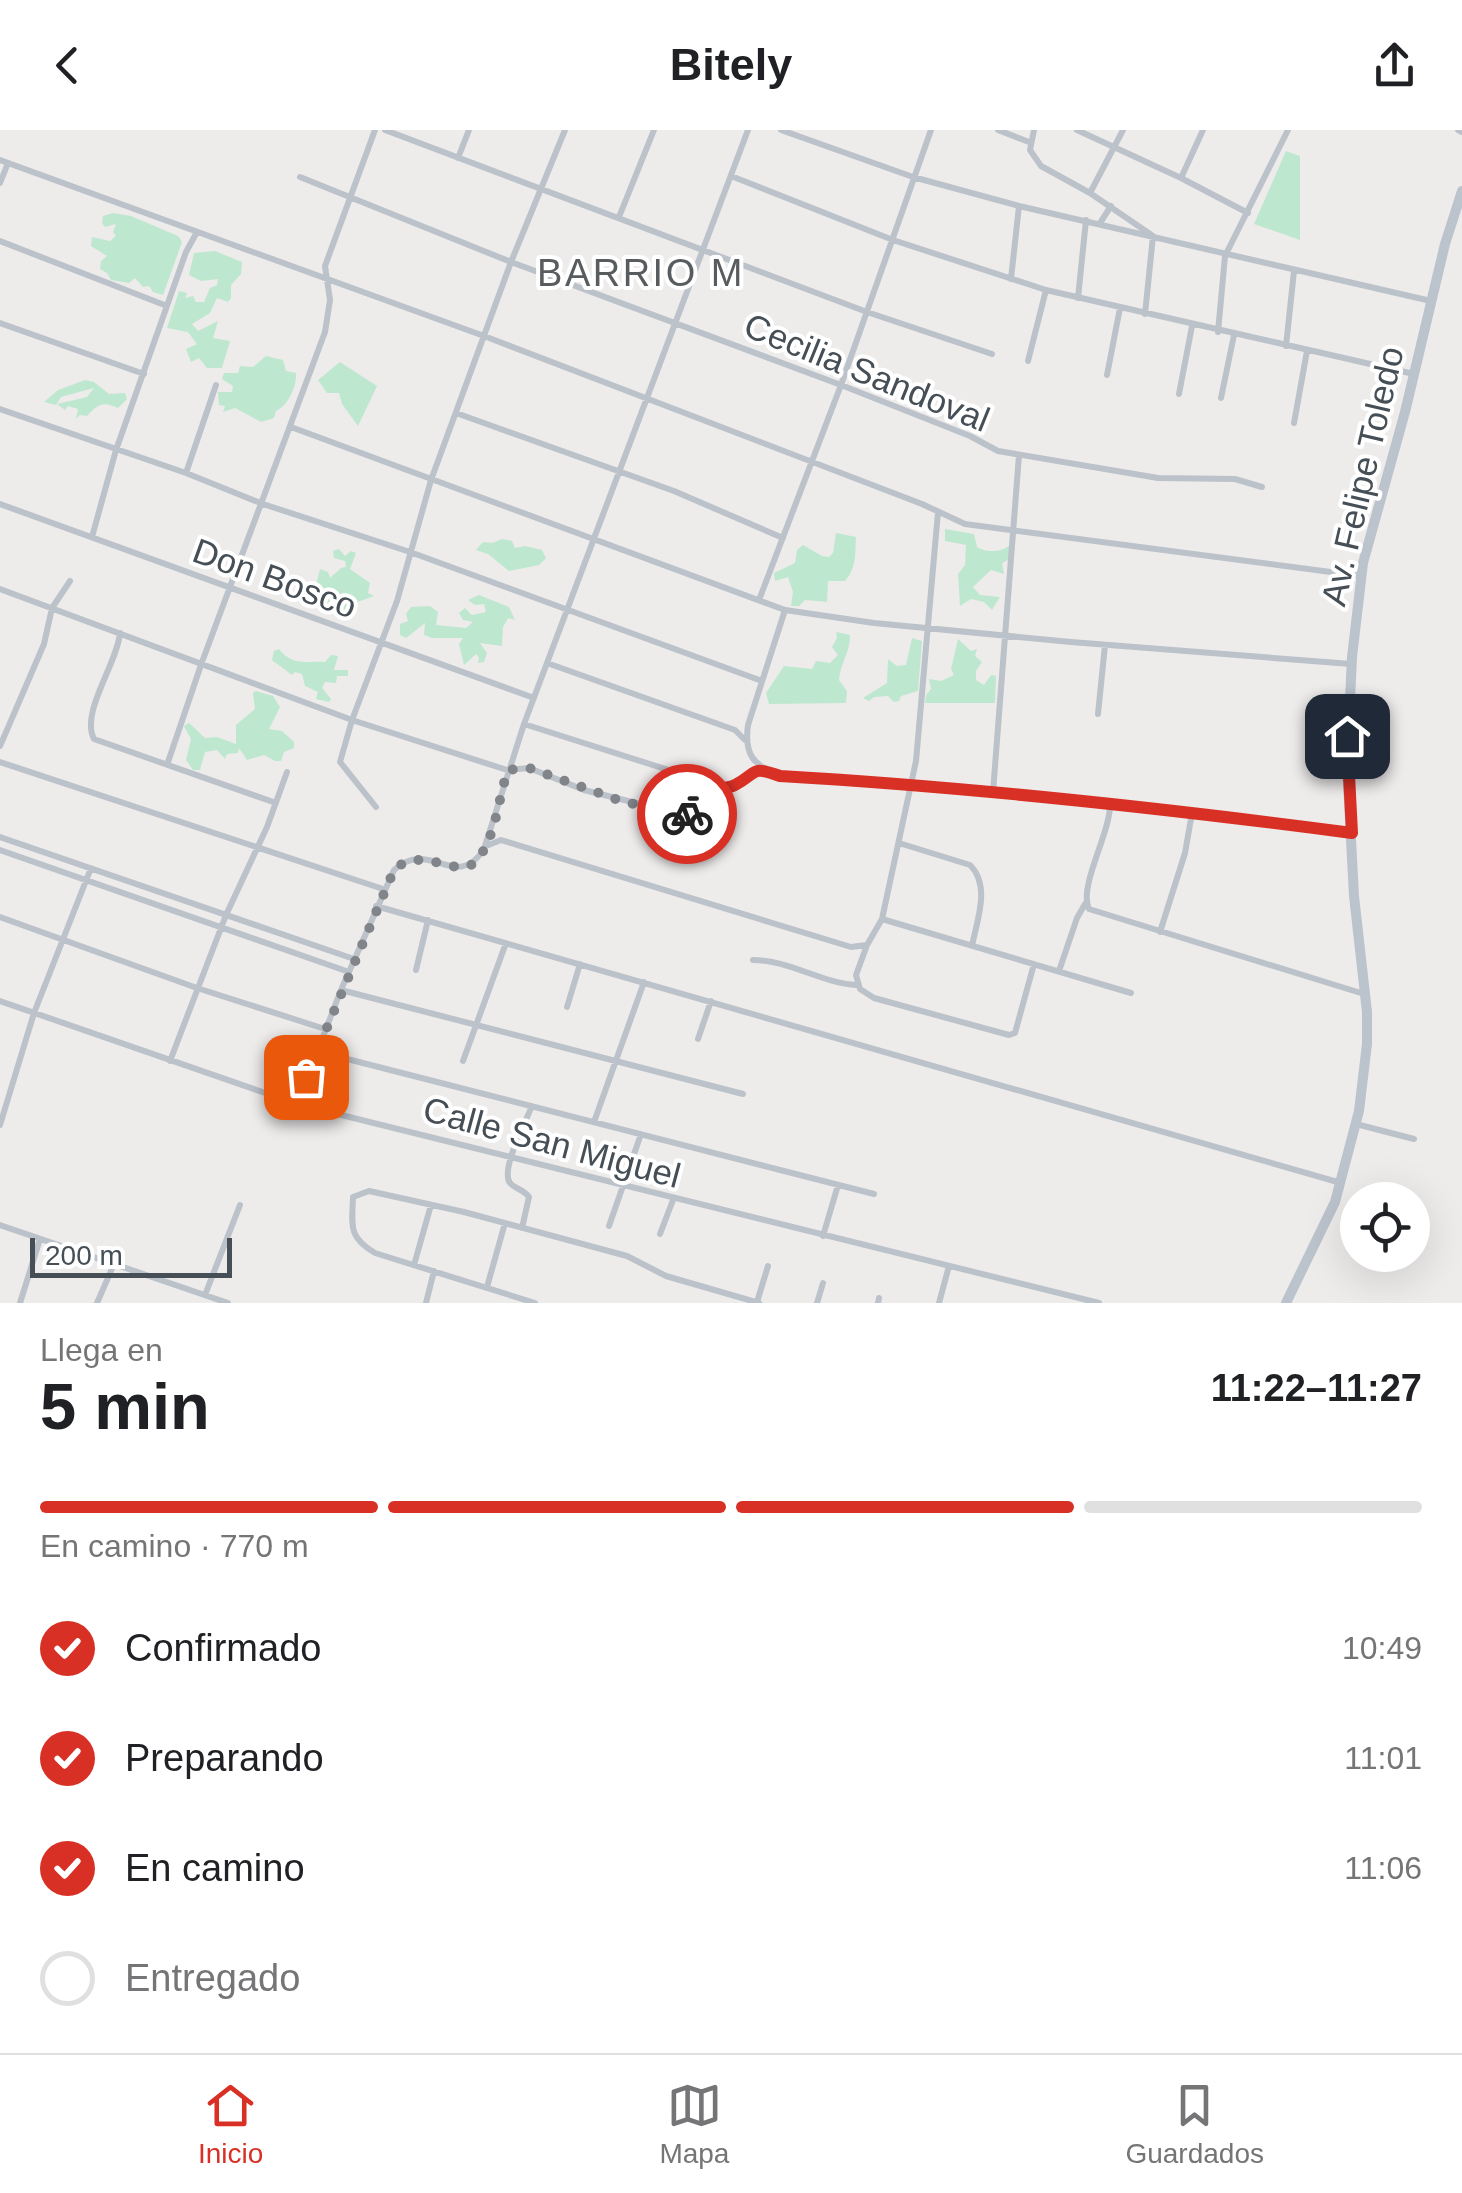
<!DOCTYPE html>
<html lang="es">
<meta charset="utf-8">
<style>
body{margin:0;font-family:Arial,sans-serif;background:#f2f2f2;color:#202124;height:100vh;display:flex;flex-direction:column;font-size:38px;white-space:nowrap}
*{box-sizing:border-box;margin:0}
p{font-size:32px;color:#757577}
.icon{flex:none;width:55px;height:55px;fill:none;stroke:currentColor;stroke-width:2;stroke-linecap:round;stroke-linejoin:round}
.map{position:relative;height:1173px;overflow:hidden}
.side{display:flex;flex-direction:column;background:#fff;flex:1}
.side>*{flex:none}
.fabs{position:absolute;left:1340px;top:1052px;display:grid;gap:20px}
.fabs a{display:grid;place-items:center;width:90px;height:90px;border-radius:50%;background:#fff;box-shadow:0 10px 40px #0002;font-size:50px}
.scale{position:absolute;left:30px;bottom:25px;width:202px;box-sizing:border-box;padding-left:10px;border:5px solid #464e56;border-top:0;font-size:28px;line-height:35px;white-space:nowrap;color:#464e56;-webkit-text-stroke:8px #fff;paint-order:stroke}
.pin{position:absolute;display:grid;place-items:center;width:85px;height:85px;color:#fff;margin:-42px;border-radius:20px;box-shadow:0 5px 15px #0006}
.courier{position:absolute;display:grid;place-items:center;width:100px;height:100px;margin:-50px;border:8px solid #d93025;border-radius:50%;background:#fff;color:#222;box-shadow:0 2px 12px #0007}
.headline em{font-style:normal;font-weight:700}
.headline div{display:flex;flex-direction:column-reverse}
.headline{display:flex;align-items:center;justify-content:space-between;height:170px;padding:0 40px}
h1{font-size:65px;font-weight:700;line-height:75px}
.bar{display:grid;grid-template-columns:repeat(4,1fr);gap:15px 10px;align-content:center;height:120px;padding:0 40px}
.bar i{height:12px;border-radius:8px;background:#e0e0e0}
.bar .selected{background:#d93025}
.bar p{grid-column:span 4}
ol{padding:0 40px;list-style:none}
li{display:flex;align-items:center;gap:30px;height:110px}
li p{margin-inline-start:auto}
li .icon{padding:10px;border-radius:50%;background:#d93025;color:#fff;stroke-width:4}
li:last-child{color:#757577}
li i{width:55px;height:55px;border:5px solid #e0e0e0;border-radius:50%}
header{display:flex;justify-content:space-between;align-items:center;height:130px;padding:0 40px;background:#fff;font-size:45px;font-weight:700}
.tabs{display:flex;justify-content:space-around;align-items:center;height:140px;border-top:2px solid #e0e0e0;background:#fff;font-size:28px;color:#757577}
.tabs a{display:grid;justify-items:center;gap:5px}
.tabs .selected{color:#d93025}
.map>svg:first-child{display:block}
.green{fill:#bde8cf}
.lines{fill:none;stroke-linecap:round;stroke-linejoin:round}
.street{stroke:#bbc2c9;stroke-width:6}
.secondary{stroke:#bbc3cd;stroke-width:10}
.done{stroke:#81858a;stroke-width:10;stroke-dasharray:0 18}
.route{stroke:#d93025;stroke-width:12}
.labels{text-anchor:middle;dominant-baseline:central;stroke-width:8;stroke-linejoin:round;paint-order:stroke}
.street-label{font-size:35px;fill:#464e56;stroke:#fff}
.neighbourhood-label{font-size:38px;letter-spacing:2.5px;fill:#595c5f;stroke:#fff}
</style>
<header><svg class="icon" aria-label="back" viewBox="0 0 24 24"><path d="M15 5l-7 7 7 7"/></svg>Bitely<svg class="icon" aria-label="share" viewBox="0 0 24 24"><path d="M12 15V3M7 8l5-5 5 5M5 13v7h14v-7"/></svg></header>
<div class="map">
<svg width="1462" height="1173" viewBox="0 0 1462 1173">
<rect width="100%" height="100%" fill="#eeebeb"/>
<path class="green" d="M1286,21l14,5v84l-46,-16z
M113,83l18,3 47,20 4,6 -19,53 -10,-3 -4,-6 -6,1 -8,-9 -6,5 -18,-3 -4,-7 -7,-4 1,-8 6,-5 -16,-10 1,-9 18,4 6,-5 -3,-4 3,-8 -11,3 -3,-4 1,-7z
M215,121l27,11 -1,12 -10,11v13l-3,4 -11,-4 -7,15 -18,11 6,7 20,-10 -5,17 17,3 -8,27h-15l-8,-10 -8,4 -5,-13 11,-5 -9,-12 -21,-4 12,-37 8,2 -2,5 8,-2 3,6h8l6,-14 7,-3 1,-6 -17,2 -12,-6 5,-22z
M266,226l17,4 3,11 10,2c1,13 -8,33 -20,38l-2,7 -13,4 -26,-14 -12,4 2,-6 -6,-1 -1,-13h14l1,-6 -11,-7 2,-6h14l2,-7 13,1z
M340,232l37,24 -19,40 -16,-22 -3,-11h-12l-9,-13z
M85,250l9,2 15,12 16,-1 2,6 -9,9c-15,-7 -20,-4 -31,8l-7,-1 -4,4 2,-10 -10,-3 -3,4 -8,-6 30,-7 7,-9 -33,9 -5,8 -12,-3 14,-12z
M945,399l29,5 3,13c9,6 24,5 32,-1l1,13 -8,4 2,11 -13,-4 -18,17 7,8 20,2 -8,13 -8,-8 -13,-3 -11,7 -2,-32 7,-9 1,-20 -21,-4z
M836,403l20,4c-1,15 1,31 -11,44h-17l-1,21 -22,-2 -6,6h-8l2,-14 -5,-15 -13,4 -1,-8 21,-10 2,-13 6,-5 19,11 7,1 4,-4z
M502,409l10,2 3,7 10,-2 17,4 4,8 -7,7 -30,6 -21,-17 -12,-4 7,-8 10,1z
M339,419l6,7 6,-5 5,2 -6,16 20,14 -2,10 6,3 -22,8v9l-7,4 -11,-13h-9l-5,6 -5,-5 5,-12 -4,-7 4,-17 8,3 2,6 11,-10 5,-1 -1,-6 -11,-3 -1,-7z
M479,465l30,12 6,13 -7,-2 -5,9 -1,19 -22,-3 7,10 -3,9 -6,1 1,-5 -3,-4 -12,11 -5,-21 4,-6h-31l-8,-3 1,-12 -19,15 -6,-3v-11l8,-3 -2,-7 5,-7 19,-1 8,6 -2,13 30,3 7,-6 -10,-2 -4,-7 6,-5 7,7 14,-3 -2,-8 -9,1 -7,-5z
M836,502l14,3c0,18 -10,29 -11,45l8,11 -1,12 -77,1 -3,-11 18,-27 28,3 4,-8 14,2 8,-8 -6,-8 5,-9z
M912,508l10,3 -4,50 -17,5 -2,5 -5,1 -6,-6 -14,1 -5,4 -6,-3 24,-15 1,-24 9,7 9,-1z
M958,509l13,12 6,-2 -2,7 7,6 -6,9v9l8,5 7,-10 5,1 -1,27h-70l1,-8 5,-6 -2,-10 12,2 13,-6 -3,-6z
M279,519c13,17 27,12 46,13l6,-7 7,1 -4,14h14v6h-11l-1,7 -11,-1 -3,6 9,11 -2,3 -13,-3 2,-7 -13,-6 -3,-12 -7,-2 -3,3 -20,-15 2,-9z
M256,561l17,5 7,11 -11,22 13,2 12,11v6l-10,4 -3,9h-6l-11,-6 -17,5 -8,-12 -1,5 -11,1 -2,5 -8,-9 -12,2 -5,18h-7l-7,-10 5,-21 -7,-13 5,-3 16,15 12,-1 19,7v-19l19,-16 -2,-16z"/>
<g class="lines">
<path class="street" d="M385,0l482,182 125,42
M565,0l-54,132 -80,218 -34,121 -45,119 155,50 22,-2 55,22 96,24 15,1 27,-28 13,-2 11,-10 15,-5
M781,0l132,47 106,29 412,95
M998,0l31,12
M1034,0l-4,20 11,16 49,27 63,43 -8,78
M1077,0l104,48 67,35
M1458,0l4,2
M458,28l11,-28
M0,30l484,176 438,168 43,20 396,52
M731,46l162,64 153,50 368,84
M300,47l211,85 330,123 129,51 28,15 160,27 77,1 27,8
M1181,48l22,-48
M0,53l8,-20
M1090,63l33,-63
M619,87l35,-87
M1100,93l11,-17
M0,111l167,65
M1011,149l8,-73
M1078,168l8,-78
M0,193l144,51
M1218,202l7,-76 63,-126
M1286,216l8,-75
M1028,231l18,-71
M1107,245l13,-67
M1179,264l13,-68
M1221,268l13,-63
M0,279l186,64 77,31 147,48 352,129
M456,283l218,78 109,47
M1294,293l13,-72
M291,297l494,183 -37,115c-4,29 5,41 32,50 191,12 381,32 570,58
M186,343l30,-88
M0,374l534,194
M938,382l-22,249 -34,158 -15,26 -11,30 4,14 14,9 135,37 6,-2 19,-69
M92,407l24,-87 70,-198 11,-20
M0,459l352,131 -12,42 36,45
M759,470l82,-215 90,-255
M785,480l89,13 197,19 280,22
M120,503c-3,31 -40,80 -26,106l182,64
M547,533l188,67 10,10
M1098,584l7,-69
M524,594l198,63
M0,616l44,-102 8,-36 18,-27
M0,632l383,127
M168,632l34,-100 123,-330 5,-32 -5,-34 50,-136
M993,662l26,-337
M1110,675c0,29 -32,82 -21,104l275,85
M0,707l354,122
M899,713l71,22c21,21 7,55 2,81
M486,716l15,-6 350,107 16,-2
M0,720l349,122
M376,776l965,277
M0,787l197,71 128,41
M882,789l249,74
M1160,802l25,-79 7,-40
M753,830c36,0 68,23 104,25
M416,840l12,-50
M1059,841l18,-53 8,-14
M341,860l402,104
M0,871l297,103 802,199
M567,877l13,-43
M698,909l13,-38
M316,921l558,143
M170,931l56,-146 41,-88 20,-55
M463,931l43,-118
M297,974l44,-114 53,-120c36,-33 62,23 90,-21l40,-125 224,-594
M594,992l50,-140
M1356,994l58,15
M0,995l34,-112 57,-145
M0,1095l228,78
M609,1096l32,-92
M522,1098l7,-31c-6,-8 -14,-8 -19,-14 -10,-13 16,-62 22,-77
M660,1104l13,-34
M823,1106l15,-51
M414,1135l17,-60
M487,1157l18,-64
M205,1165l35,-90
M757,1172l11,-36
M20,1173l20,-64
M97,1173l17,-39
M426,1173l8,-32
M535,1173l-160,-50c-27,-16 -23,-27 -22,-56l16,-6 95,21 163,44 39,20 93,27
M817,1173l6,-20
M878,1173l1,-5
M939,1173l10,-37"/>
<path class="secondary" d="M1286,1173l49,-101 24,-91 8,-67v-32l-13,-116 -7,-132 5,-107 11,-94 42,-151 40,-168 17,-53"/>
</g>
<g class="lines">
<path class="done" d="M306,947l88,-207c28,-27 64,11 82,-9 20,-22 22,-63 32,-91l21,-2 95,34 63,12"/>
<path class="route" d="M687,684c17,-1 19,-15 32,-24 5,-3 11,-2 16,-5 23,-12 15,-20 45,-9 191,11 382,32 572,57l-5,-97"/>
</g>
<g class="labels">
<g class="street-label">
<text transform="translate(867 242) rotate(22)">Cecilia Sandoval</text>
<text transform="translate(1362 346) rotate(-77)">Av. Felipe Toledo</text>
<text transform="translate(275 448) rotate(20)">Don Bosco</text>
<text transform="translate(552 1012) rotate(15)">Calle San Miguel</text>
</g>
<g class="neighbourhood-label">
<text x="641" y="143">BARRIO M</text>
</g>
</g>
</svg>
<div class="fabs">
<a><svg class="icon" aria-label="locate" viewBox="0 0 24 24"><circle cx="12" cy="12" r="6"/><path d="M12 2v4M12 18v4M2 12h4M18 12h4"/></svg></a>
</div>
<div class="scale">200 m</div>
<div class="pin" style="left:306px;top:947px;background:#ea580c"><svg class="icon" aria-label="bag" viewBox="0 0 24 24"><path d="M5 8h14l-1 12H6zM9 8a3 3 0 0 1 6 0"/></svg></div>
<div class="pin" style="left:1347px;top:606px;background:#1f2937"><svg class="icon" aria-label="home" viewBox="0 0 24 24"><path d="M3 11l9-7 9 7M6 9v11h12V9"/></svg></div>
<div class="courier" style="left:687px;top:684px"><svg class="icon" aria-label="bike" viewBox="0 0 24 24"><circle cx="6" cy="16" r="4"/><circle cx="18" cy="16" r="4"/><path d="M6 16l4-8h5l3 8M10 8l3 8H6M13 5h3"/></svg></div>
</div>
<section class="side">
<div class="headline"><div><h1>5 min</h1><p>Llega en</p></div><em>11:22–11:27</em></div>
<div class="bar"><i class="selected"></i><i class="selected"></i><i class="selected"></i><i></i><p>En camino · 770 m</p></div>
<ol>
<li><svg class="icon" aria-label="check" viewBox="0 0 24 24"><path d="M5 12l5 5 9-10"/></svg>Confirmado<p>10:49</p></li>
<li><svg class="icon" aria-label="check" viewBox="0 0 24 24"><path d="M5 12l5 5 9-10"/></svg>Preparando<p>11:01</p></li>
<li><svg class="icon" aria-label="check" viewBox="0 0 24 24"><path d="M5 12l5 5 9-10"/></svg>En camino<p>11:06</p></li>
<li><i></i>Entregado</li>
</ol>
</section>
<nav class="tabs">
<a class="selected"><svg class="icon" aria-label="home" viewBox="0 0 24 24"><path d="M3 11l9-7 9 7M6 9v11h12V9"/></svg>Inicio</a>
<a><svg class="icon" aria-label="map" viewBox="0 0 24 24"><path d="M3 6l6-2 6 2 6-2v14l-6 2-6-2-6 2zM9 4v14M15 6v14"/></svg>Mapa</a>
<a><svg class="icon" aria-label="saved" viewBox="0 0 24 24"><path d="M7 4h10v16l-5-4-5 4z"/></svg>Guardados</a>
</nav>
